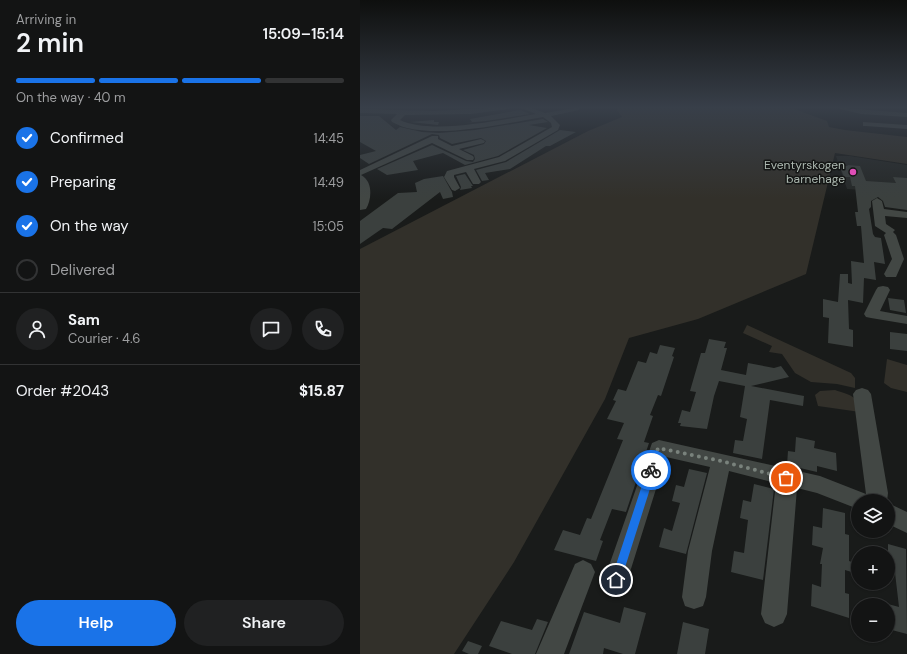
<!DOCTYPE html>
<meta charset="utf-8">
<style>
body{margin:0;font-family:"DM Sans",sans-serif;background:#202122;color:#f1f3f6;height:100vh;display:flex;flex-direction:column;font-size:15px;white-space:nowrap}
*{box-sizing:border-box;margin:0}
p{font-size:13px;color:#9d9ea0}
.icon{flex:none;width:22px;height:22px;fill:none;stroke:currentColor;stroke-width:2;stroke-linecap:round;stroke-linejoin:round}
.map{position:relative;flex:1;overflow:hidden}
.panel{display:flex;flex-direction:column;background:#131414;width:360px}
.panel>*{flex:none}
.buttons{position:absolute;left:491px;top:494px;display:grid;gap:8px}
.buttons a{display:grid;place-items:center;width:44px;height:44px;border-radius:50%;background:#131414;box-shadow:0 1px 3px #0004,0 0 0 1px #323334;font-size:20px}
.pin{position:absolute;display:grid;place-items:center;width:34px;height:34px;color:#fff;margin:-17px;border:2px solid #fff;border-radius:50%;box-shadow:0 1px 4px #0007}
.courier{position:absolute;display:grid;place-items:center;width:40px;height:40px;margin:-20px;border:3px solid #1a73e8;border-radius:50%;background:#fff;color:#222;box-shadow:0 1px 5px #0007}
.headline em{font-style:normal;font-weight:600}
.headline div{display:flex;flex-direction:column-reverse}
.headline{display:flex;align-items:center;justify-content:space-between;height:68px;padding:0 16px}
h1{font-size:26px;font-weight:600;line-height:30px}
.bar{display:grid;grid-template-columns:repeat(4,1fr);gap:6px 4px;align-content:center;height:48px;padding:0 16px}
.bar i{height:5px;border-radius:3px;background:#323334}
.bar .active{background:#1a73e8}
.bar p{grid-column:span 4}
.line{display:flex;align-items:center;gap:10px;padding:0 16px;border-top:1px solid #323334}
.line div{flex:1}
.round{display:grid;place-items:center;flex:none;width:42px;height:42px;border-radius:21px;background:#202122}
ol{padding:0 16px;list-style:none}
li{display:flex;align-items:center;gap:12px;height:44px}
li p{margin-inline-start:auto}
li .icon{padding:4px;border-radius:50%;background:#1a73e8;color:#fff;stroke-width:4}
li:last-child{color:#9d9ea0}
li i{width:22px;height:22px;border:2px solid #323334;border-radius:50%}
.button{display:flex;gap:8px;margin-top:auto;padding:8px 16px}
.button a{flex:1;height:46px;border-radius:24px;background:#1a73e8;color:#fff;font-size:16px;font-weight:600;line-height:46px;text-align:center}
.button a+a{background:#202122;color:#f1f3f6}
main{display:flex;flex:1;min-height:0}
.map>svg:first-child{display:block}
.built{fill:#252827}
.green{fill:#32302a}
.building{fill:#3b403e}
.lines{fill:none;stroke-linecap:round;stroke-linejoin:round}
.minor{fill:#424744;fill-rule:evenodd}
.route{fill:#1a73e8}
.done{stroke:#79827c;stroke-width:4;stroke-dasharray:0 7.2}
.poi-dot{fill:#df4eb7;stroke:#141615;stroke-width:1.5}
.labels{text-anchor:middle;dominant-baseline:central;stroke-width:3;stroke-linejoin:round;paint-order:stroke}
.far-poi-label{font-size:12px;fill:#adb9b1;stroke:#141615;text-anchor:end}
</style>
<main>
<section class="panel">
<div class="headline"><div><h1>2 min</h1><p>Arriving in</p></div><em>15:09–15:14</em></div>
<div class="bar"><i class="active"></i><i class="active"></i><i class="active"></i><i></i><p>On the way · 40 m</p></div>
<ol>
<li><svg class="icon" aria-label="check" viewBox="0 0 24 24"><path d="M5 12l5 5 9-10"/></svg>Confirmed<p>14:45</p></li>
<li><svg class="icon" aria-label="check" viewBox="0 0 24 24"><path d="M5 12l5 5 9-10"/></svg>Preparing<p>14:49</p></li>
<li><svg class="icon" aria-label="check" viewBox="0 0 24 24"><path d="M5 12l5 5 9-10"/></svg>On the way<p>15:05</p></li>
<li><i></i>Delivered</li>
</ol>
<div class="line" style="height:72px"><a class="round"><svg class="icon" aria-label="person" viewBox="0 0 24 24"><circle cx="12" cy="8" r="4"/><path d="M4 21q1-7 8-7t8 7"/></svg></a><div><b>Sam</b><p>Courier · 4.6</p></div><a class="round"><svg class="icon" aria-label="chat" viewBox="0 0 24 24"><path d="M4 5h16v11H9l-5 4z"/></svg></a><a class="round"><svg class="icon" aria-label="phone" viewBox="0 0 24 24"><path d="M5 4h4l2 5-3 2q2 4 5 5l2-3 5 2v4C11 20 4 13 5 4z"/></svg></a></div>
<div class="line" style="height:52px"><div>Order #2043</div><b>$15.87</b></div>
<div class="button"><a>Help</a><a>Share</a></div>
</section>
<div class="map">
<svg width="547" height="654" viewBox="0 0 547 654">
<rect width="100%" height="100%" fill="#191b1a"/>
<path class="built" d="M476,156h14l57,9v28l-60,-4z"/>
<path class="green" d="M255,107h174l38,14 2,6 16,3 62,7v27l-72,-11 -29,121 -108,45 -69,19 -24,61 -91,163 -60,92h-94v-405l228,-118 34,-14z
M387,325l104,48 4,5v10l-18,-4 -26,-2 -16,-9 -13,-19 -13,-2 3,-6 -29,-13z
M527,359l20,6v27l-16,-4 -7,-5z
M475,390c15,5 22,5 25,22l-42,-6 -3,-11 5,-4z"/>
<path class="building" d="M160,110l10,4 -44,7 -22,2 8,-1 -2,-3z
M0,116h19l17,14 4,-3 22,5 17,1 36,-3 68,-11 5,3 -19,3 18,3 -49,28 -33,9 -22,-12 -30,8 5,9 -31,5 -10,-6 55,-24 34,16 7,1 2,-3 -1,-4 -11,-5 21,-6 2,-3 -5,-3 -29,6 -12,-6 -1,-3 -7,-1 -63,30 -9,-6v-3l16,-4 -16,-9z
M74,120v2h5l-1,3 -28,-3z
M200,130l16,2 -26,14h-4l-36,23 -25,4 4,7 -7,1 -6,-11 30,-8z
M487,165l13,1 6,15 30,2 -3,-6 14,1v32l-22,-3 -2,-6 -5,-4 -7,4v6l-2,2 4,25 2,3 6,1 4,26 -11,-2 2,18 -12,-2 -1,25 -15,-3 1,29 4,1v17l-25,-4 1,-25 -6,-1v-18l15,3 2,-28h8v9l4,1 -1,-23 13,2 -3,-37h-4l-2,-14h3l-3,-26h-3l-2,-9h-6l-4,-11h8z
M105,174l8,12h-2l1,2 -12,2 1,-3 -5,-11z
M83,176l9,16 1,5 -10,2 -3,-7 -48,37 -9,-1 -23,16v-23l38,-28 19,-1 -2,-9 9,-4z
M528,298l16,2 2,13 -16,-3z
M530,332l17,2v17l-17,-2z
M349,339l17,3 -2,6h3l-6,22 25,5 2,-12 26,5 7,-2 8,11 -38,9 53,10 -1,10 -33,-6 -8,59 -29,-6 2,-13 8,1 4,-22 -7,-2 5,-31 -26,-5 -5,15 -7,33 -27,-3 1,-3h-3l4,-13 8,2 6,-20 -6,-1 11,-38h4z
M300,345l15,3 -3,8 2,1 -13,39 -3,-1 -8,20 3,1 -9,26 5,1 -23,69 -14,-3 -12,31 3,1 -7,20 -42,-11 9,-20 17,5 7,-17 4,1 32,-79 -6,-1 7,-16 -17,-4 9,-18 -3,-1 5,-11 8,2 12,-30 8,2 4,-11 7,2z
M436,437l19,4 -1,7 22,5 1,18 -20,-5v6l-30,-7 1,-14 7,1z
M329,469l18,4 -21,81 -27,-7 5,-19 8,3 8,-28 -8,-2 4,-16 8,2z
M394,484l20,5 -11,91 -32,-8 3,-21 10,2 4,-33 -8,-2 3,-18 8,2z
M463,508l22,5v21l4,1v26l9,3v10l-13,-4v23l4,1v24l-38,-12 1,-22 9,3 1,-23h-2l3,-16 -11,-3 1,-19 9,2z
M528,544l18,5 1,85 -19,-5v-25l11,3 -5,-43 -6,-2z
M264,607l22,6 -11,41h-12l-19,-6 -1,6h-34l15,-42 36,11z
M177,619l11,3 -13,32h-23l-23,-8 12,-25 31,9z
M323,622l26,7 -4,25h-28z
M108,641l14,5 -4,8h-9l-7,-3z"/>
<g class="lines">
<path class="minor" d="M151,107l-3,2 -37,5 -66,1 -5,5c31,15 101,0 136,-6l-17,-7h10l16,6 35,-6 -1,3 -28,6 9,9 -2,5 -53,31 -31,8 7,13 -2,2h-6l-7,-12 -12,3v2l6,11 -5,3 -3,-1 -8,-13 3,-6 52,-14 53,-30 -1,-4 -8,-6c-40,7 -97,20 -136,11 -5,-1 -10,-4 -15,-6l-1,-2 6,-6 -37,-1v-4l74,2z
M472,107l75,6v4l-46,-3z
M503,122l44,3v4l-41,-3h-3z
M72,136h6v3l14,7 29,-7 4,2 -1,2 -25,6 14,7 1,2 -1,2h-6l-35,-17 -71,32c12,6 11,24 5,34l-6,1v-40z
M517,198l5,3 2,8 23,3v6l-22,-2 1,8 9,6 -2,2 3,3 8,24 -8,18h-10l-2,-3 8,-15 -8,-24 2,-2 -11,-7 -3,-25z
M523,286l5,1 2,3 -10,21 27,5v8l-36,-6 -5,-1 -2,-3 12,-24 2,-3z
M502,388l6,2 3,4 17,99 -1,8h-29v8l-41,-16 -20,-5 -10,126 -4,9 -9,4 -9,-4 -4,-9 15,-131 -47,-12 -17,80 -6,46 -3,9 -9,3 -9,-3 -3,-9 6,-46 22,-84 -44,-10 -41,131 -9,4 -9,-4 -3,-8 48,-137 7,-3 161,36 46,18 -13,-100 3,-4z
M528,503l19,9v21l-19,-9z
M223,560l8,4 4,8 -31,82h-28l39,-90z"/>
</g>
<linearGradient id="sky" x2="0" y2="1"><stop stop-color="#0e0f0e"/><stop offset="0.54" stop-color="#383f49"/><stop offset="1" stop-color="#383f49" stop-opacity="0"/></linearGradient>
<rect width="547" height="199" fill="url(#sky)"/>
<path class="route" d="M291,467l5,3 -35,110 -1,4 -4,1 -4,-1 -1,-4 36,-110z"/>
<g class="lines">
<path class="done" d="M291,470l7,-22 63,13 65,17"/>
</g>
<circle class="poi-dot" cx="493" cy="172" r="4"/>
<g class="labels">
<g class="far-poi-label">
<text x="485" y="165">Eventyrskogen<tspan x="485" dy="14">barnehage</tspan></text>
</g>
</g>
</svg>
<div class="buttons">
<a><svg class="icon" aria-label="layers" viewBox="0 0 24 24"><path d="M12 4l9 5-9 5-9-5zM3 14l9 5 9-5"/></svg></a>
<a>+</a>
<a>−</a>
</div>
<div class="pin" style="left:426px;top:478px;background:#ea580c"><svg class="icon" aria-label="bag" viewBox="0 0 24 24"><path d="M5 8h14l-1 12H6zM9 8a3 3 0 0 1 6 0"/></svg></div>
<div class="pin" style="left:256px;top:580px;background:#1f2937"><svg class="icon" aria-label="home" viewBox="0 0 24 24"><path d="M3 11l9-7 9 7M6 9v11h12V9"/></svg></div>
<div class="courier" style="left:291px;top:470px"><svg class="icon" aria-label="bike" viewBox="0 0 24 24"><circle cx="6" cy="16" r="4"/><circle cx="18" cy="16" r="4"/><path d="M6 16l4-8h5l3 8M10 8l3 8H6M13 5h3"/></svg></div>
</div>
</main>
